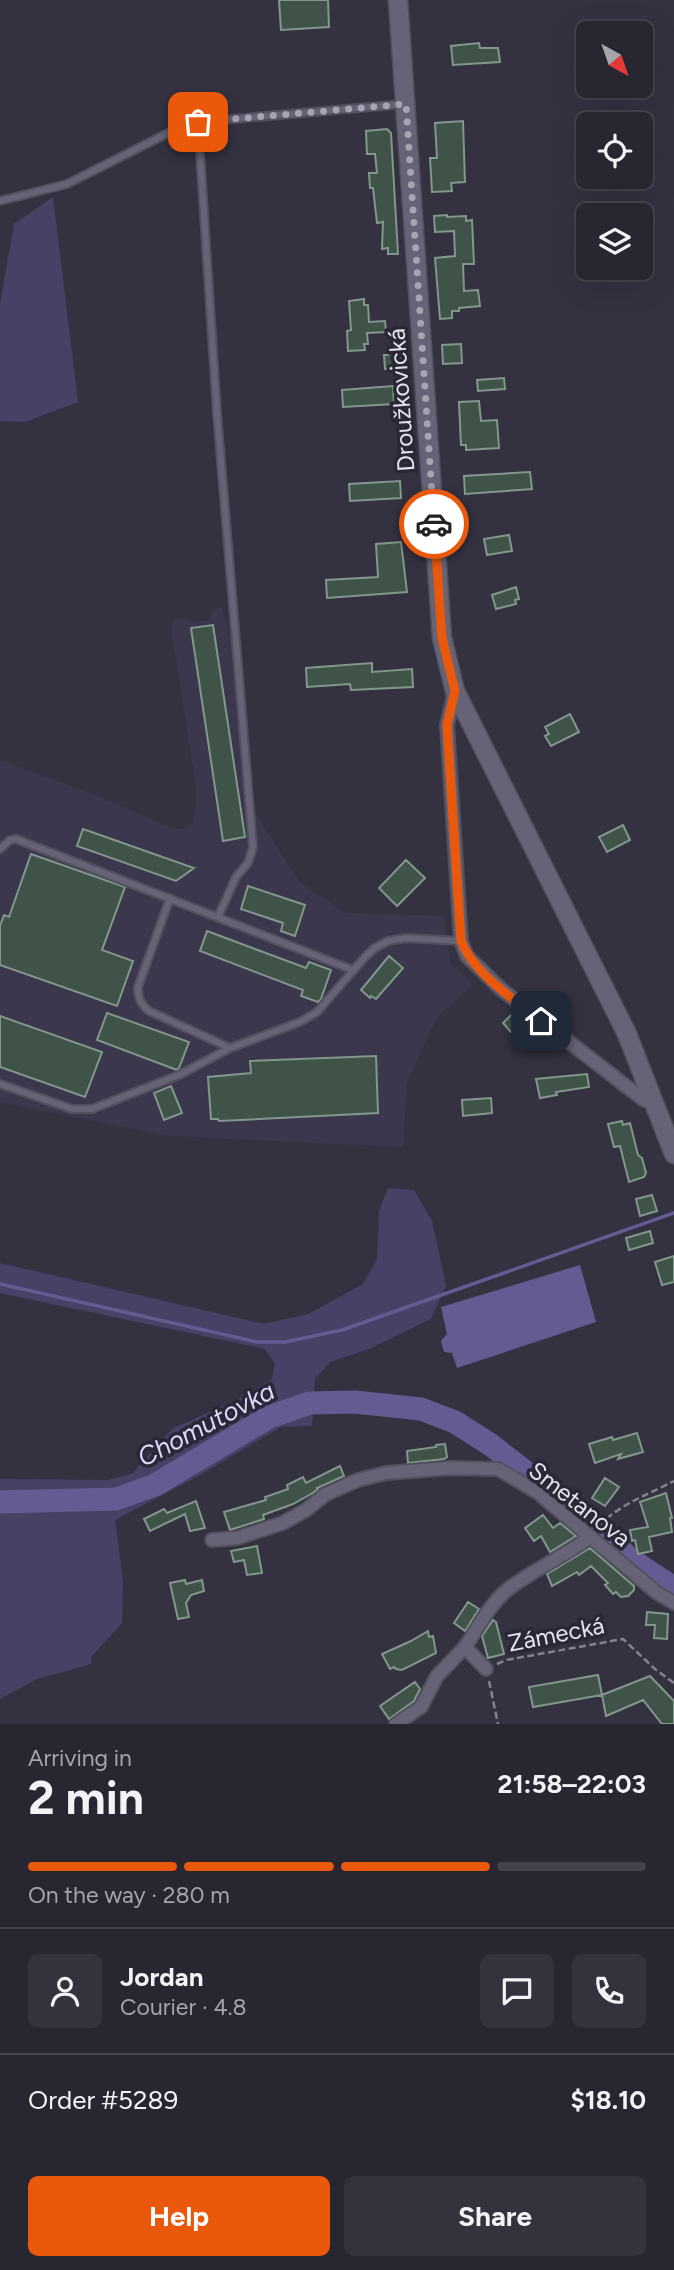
<!DOCTYPE html>
<meta charset="utf-8">
<style>
body{margin:0;font-family:Figtree,sans-serif;background:#33323d;color:#f1f3f6;height:100vh;display:flex;flex-direction:column;font-size:26px;white-space:nowrap}
*{box-sizing:border-box;margin:0}
p{font-size:23px;color:#a4a5ab}
.icon{flex:none;width:38px;height:38px;fill:none;stroke:currentColor;stroke-width:2;stroke-linecap:round;stroke-linejoin:round}
.map{position:relative;height:1724px;overflow:hidden}
.details{display:flex;flex-direction:column;background:#272631;flex:1}
.details>*{flex:none}
.needle{width:46px;rotate:140deg}
.buttons{position:absolute;left:576px;top:21px;display:grid;gap:14px}
.buttons a{display:grid;place-items:center;width:77px;height:77px;border-radius:10px;background:#272631;box-shadow:0 7px 28px #0002,0 0 0 2px #43434d;font-size:35px}
.pin{position:absolute;display:grid;place-items:center;width:60px;height:60px;color:#fff;margin:-30px;border-radius:14px;box-shadow:0 4px 10px #0006}
.courier{position:absolute;display:grid;place-items:center;width:70px;height:70px;margin:-35px;border:5px solid #ea580c;border-radius:50%;background:#fff;color:#222;box-shadow:0 2px 9px #0007}
.summary em{font-style:normal;font-weight:700}
.summary div{display:flex;flex-direction:column-reverse}
.summary{display:flex;align-items:center;justify-content:space-between;height:119px;padding:0 28px}
h1{font-size:46px;font-weight:700;line-height:52px}
.bar{display:grid;grid-template-columns:repeat(4,1fr);gap:10px 7px;align-content:center;height:84px;padding:0 28px}
.bar i{height:9px;border-radius:5px;background:#43434d}
.bar .selected{background:#ea580c}
.bar p{grid-column:span 4}
.line{display:flex;align-items:center;gap:18px;padding:0 28px;border-top:2px solid #43434d}
.line div{flex:1}
.round{display:grid;place-items:center;flex:none;width:74px;height:74px;border-radius:10px;background:#33323d}
.primary-button{display:flex;gap:14px;margin-top:auto;padding:14px 28px}
.primary-button a{flex:1;height:80px;border-radius:10px;background:#ea580c;color:#fff;font-size:28px;font-weight:700;line-height:80px;text-align:center}
.primary-button a+a{background:#33323d;color:#f1f3f6}
.map>svg:first-child{display:block}
.built{fill:#3b384e}
.green{fill:#464165}
.water{fill:#645b92}
.lines{fill:none;stroke-linecap:round;stroke-linejoin:round}
.stream{stroke:#645b92;stroke-width:3.5}
.river{stroke:#645b92;stroke-width:23}
.building{fill:#405349;stroke:#82978c;stroke-width:2}
.lane-casing{stroke:#53515f;stroke-width:10}
.street-casing{stroke:#53515f;stroke-width:16}
.secondary-casing{stroke:#53515f;stroke-width:21}
.path{stroke:#83828f;stroke-width:2.5;stroke-dasharray:7 3.5;stroke-linecap:butt}
.lane{stroke:#656375;stroke-width:6}
.street{stroke:#656375;stroke-width:12}
.secondary{stroke:#656375;stroke-width:18}
.done{stroke:#a5a4b0;stroke-width:7;stroke-dasharray:0 12.6}
.route{stroke:#ea580c;stroke-width:9}
.labels{text-anchor:middle;dominant-baseline:central;stroke-width:7;stroke-linejoin:round;paint-order:stroke}
.street-label{font-size:24px;fill:#e2e1ec;stroke:#2a2837}
.water-label{font-size:26px;font-style:italic;fill:#dcd8fa;stroke:#2a2837}
</style>
<div class="map">
<svg width="674" height="1724" viewBox="0 0 674 1724">
<rect width="100%" height="100%" fill="#343241"/>
<path class="built" d="M221,605l22,78 11,128 46,72 46,30 98,3 6,47 23,21 -37,35 -29,64 -4,64 -233,-11 -170,-34v-342l98,36 74,32 11,1 5,-2 5,-4 4,-30 -25,-160 2,-16 20,5 16,-2 1,-10 9,-2z"/>
<path class="green" d="M53,197l25,205 -53,20 -25,-1v-117l14,-80z
M388,1188l26,2 18,31 14,65 -15,33 -62,30 -39,13 -15,17 -3,47 -31,1 -79,47 -87,46 8,61 -1,42 -30,33 -1,7 -3,2 -51,14 -37,20v-220l109,1 24,-7 39,-44 66,-30 34,-20 3,-15 -10,-15 -265,-56v-30l264,61 44,-10 55,-30 14,-25 2,-48z"/>
<path class="water" d="M580,1265l16,57 -139,46 -5,-15 -8,-1 -3,-11 6,-7 -6,-27z"/>
<g class="lines">
<path class="stream" d="M0,1284l257,58h28l57,-12 332,-117"/>
<path class="river" d="M0,1502l116,-3 39,-14 114,-68 41,-14 45,-1 66,7 34,13 36,23 107,83 32,31 44,29"/>
</g>
<path class="building" d="M279,0h49l1,27 -48,3z
M479,43l1,5h18l2,14 -47,3 -2,-19z
M463,121l2,61 -14,1 1,8 -20,1 -2,-34h7l-2,-35z
M387,129l4,4 7,121h-10v-6l-6,1 1,-27 -6,1 -4,-35h-3l-1,-15h8l-2,-19h-8l-1,-23z
M447,215v2l19,-1v5l6,-1 2,44h-11l1,27 14,-1 2,16 -21,2v3h-7v7l-12,1 -5,-61 20,-2 -1,-25 -19,1 -1,-16z
M364,299v6h4l1,17 16,-1 1,11 -19,1 1,11h-4l1,6 -17,1 -1,-20 4,-1 -2,-29z
M461,344l1,19 -19,1 -1,-19z
M404,348l1,20 -20,1 -1,-14h4v-6z
M504,378l1,11 -27,2 -1,-11z
M393,386l1,18 -51,3 -1,-17z
M479,401l2,20 16,-1 2,28 -33,2v-5h-5l-2,-43z
M530,472l2,17 -67,5 -1,-18z
M400,481l1,17 -51,3 -1,-17z
M509,535l3,16 -25,4 -3,-16z
M401,542l6,50 -80,6 -1,-18 52,-3 -2,-33z
M516,587l3,12 -4,1 1,4 -20,5 -4,-14z
M213,625l32,212 -22,4 -32,-213z
M372,663v9l40,-3 1,18 -62,3 -1,-6 -43,3 -1,-19z
M570,714l9,18 -28,14 -6,-10 4,-2 -4,-7z
M623,825l7,15 -23,12 -8,-15z
M83,829l111,39 -18,13 -99,-35z
M31,854l94,33 -23,63 31,11 -16,45 -117,-41v-39l4,-11 5,2z
M406,860l19,18 -28,28 -18,-18z
M248,886l57,19 -10,31 -14,-5 2,-8 -42,-14z
M207,931l99,37 3,-6 22,8 -10,29 -3,3 -17,-6 2,-6 -103,-39z
M389,956l14,12 -27,31 -5,-3 -1,2 -9,-8z
M515,1011l17,17 -14,12 -15,-17z
M107,1013l82,29 -10,26 -2,2 -80,-30z
M0,1016l102,36 -17,45 -85,-30z
M376,1056l2,57 -159,8 -1,-2h-7l-3,-42 43,-4 -1,-12z
M587,1074l2,13 -33,5 1,3 -17,3 -4,-19z
M171,1086l11,27 -18,7 -10,-27z
M491,1098l1,15 -29,3 -1,-16z
M622,1121l1,4 7,-2 8,32 4,3 4,15 -2,4 -15,5 -9,-36 -6,1 -6,-23z
M652,1195l5,16 -17,5 -4,-17z
M650,1231l3,12 -24,7 -3,-12z
M674,1256v26l-12,3 -7,-23z
M637,1433l6,19 -25,7 3,-5 -26,9 -6,-19 23,-7 1,3z
M445,1444l2,13 -3,2 -36,4 -1,-12 29,-4v-2z
M340,1466l4,10 -27,12 1,1 -7,5 -18,10 -30,11 1,4 -34,11 -6,-18 42,-12 -1,-3 23,-8 -1,-4 16,-8 3,6z
M605,1478l14,9 -14,19 -13,-8z
M666,1493l6,25h-2l2,14 -23,5 3,14 -14,3 -3,-14 -3,1 -2,-11 18,-3 -8,-25z
M196,1501l9,27 -15,3 -5,-17 -35,17 -6,-12 20,-10 3,4z
M543,1515l10,13 7,-5 16,13 -26,16 -9,-16 -7,5 -9,-13z
M257,1546l5,27 -15,2 -3,-15 -10,2 -3,-11z
M590,1548l44,38v4l-6,6 -7,1 -5,-5 -3,2 -8,-9 3,-2 -17,-17 -12,9 -2,-3 -25,14 -5,-12z
M185,1580l1,4 16,-4 2,11 -13,4 -5,8 3,14 -11,2 -8,-36z
M468,1602l11,7 -14,22 -11,-8z
M647,1612l21,2 -1,25 -13,-1 1,-13h-9z
M493,1620l3,2 8,32 -16,4 -6,-22z
M428,1631l1,6 4,-1 3,17 -34,17 -6,-1 -2,-2 -4,2 -8,-15 29,-13z
M598,1675l4,20 -69,12 -4,-20z
M650,1676l24,25v23h-12l-19,-24 -37,16 -4,-21z
M415,1682l5,7 -6,12 -25,18 -9,-13z"/>
<g class="lines">
<defs>
<path id="lane" d="M198,122l19,291 36,434 -5,16 -12,14 -18,40
M0,201l67,-17 109,-55 22,-7 206,-18
M0,849l10,-9 6,-1 337,131
M170,898l-32,89c0,12 3,17 11,24l81,37
M0,1084l72,25h20l87,-34 51,-27 70,-26 17,-10 48,-55 10,-9 13,-7 18,-3 54,3"/>
<path id="street" d="M455,691l-8,34 14,216 6,15 35,34 142,110 10,2
M212,1540l25,-2 46,-15 23,-13 20,-16 32,-14 28,-7 65,-5 47,1 39,23 119,100 18,11
M465,1647c13,-19 24,-42 42,-57 25,-20 57,-33 83,-53
M396,1724l25,-17 16,-31 28,-29 21,22"/>
<path id="secondary" d="M398,0l44,638 13,53 172,343 47,120"/>
</defs>
<use href="#lane" class="lane-casing"/>
<use href="#street" class="street-casing"/>
<use href="#secondary" class="secondary-casing"/>
<path class="path" d="M599,1526c21,-22 48,-31 75,-45
M497,1664l9,-4 117,-21 32,30 19,14
M489,1681l9,43"/>
<use href="#lane" class="lane"/>
<use href="#street" class="street"/>
<use href="#secondary" class="secondary"/>
</g>
<g class="lines">
<path class="done" d="M198,122l208,-18 28,420"/>
<path class="route" d="M434,524l8,114 13,53 -8,34 14,216c14,34 52,57 80,80"/>
</g>
<g class="labels">
<g class="street-label">
<text transform="translate(401 400) rotate(-94)">Droužkovická</text>
<text transform="translate(580 1504) rotate(38)">Smetanova</text>
<text transform="translate(556 1634) rotate(-11)">Zámecká</text>
</g>
<g class="water-label">
<text transform="translate(206 1424) rotate(-28)">Chomutovka</text>
</g>
</g>
</svg>
<div class="buttons">
<a><svg class="needle" viewBox="-14 -14 28 28"><path d="M0-13l5 13h-10z" fill="#e53935"/><path d="M0 13l5-13h-10z" fill="#a4a5ab"/></svg></a>
<a><svg class="icon" aria-label="locate" viewBox="0 0 24 24"><circle cx="12" cy="12" r="6"/><path d="M12 2v4M12 18v4M2 12h4M18 12h4"/></svg></a>
<a><svg class="icon" aria-label="layers" viewBox="0 0 24 24"><path d="M12 4l9 5-9 5-9-5zM3 14l9 5 9-5"/></svg></a>
</div>
<div class="pin" style="left:198px;top:122px;background:#ea580c"><svg class="icon" aria-label="bag" viewBox="0 0 24 24"><path d="M5 8h14l-1 12H6zM9 8a3 3 0 0 1 6 0"/></svg></div>
<div class="pin" style="left:541px;top:1021px;background:#1f2937"><svg class="icon" aria-label="home" viewBox="0 0 24 24"><path d="M3 11l9-7 9 7M6 9v11h12V9"/></svg></div>
<div class="courier" style="left:434px;top:524px"><svg class="icon" aria-label="car" viewBox="0 0 24 24"><path d="M5 17H2v-5l4-1 3-4h7l3 4 3 1v5h-3M9 17h6M6 11h13"/><circle cx="7" cy="17" r="2"/><circle cx="17" cy="17" r="2"/></svg></div>
</div>
<section class="details">
<div class="summary"><div><h1>2 min</h1><p>Arriving in</p></div><em>21:58–22:03</em></div>
<div class="bar"><i class="selected"></i><i class="selected"></i><i class="selected"></i><i></i><p>On the way · 280 m</p></div>
<div class="line" style="height:126px"><a class="round"><svg class="icon" aria-label="person" viewBox="0 0 24 24"><circle cx="12" cy="8" r="4"/><path d="M4 21q1-7 8-7t8 7"/></svg></a><div><b>Jordan</b><p>Courier · 4.8</p></div><a class="round"><svg class="icon" aria-label="chat" viewBox="0 0 24 24"><path d="M4 5h16v11H9l-5 4z"/></svg></a><a class="round"><svg class="icon" aria-label="phone" viewBox="0 0 24 24"><path d="M5 4h4l2 5-3 2q2 4 5 5l2-3 5 2v4C11 20 4 13 5 4z"/></svg></a></div>
<div class="line" style="height:91px"><div>Order #5289</div><b>$18.10</b></div>
<div class="primary-button"><a>Help</a><a>Share</a></div>
</section>
